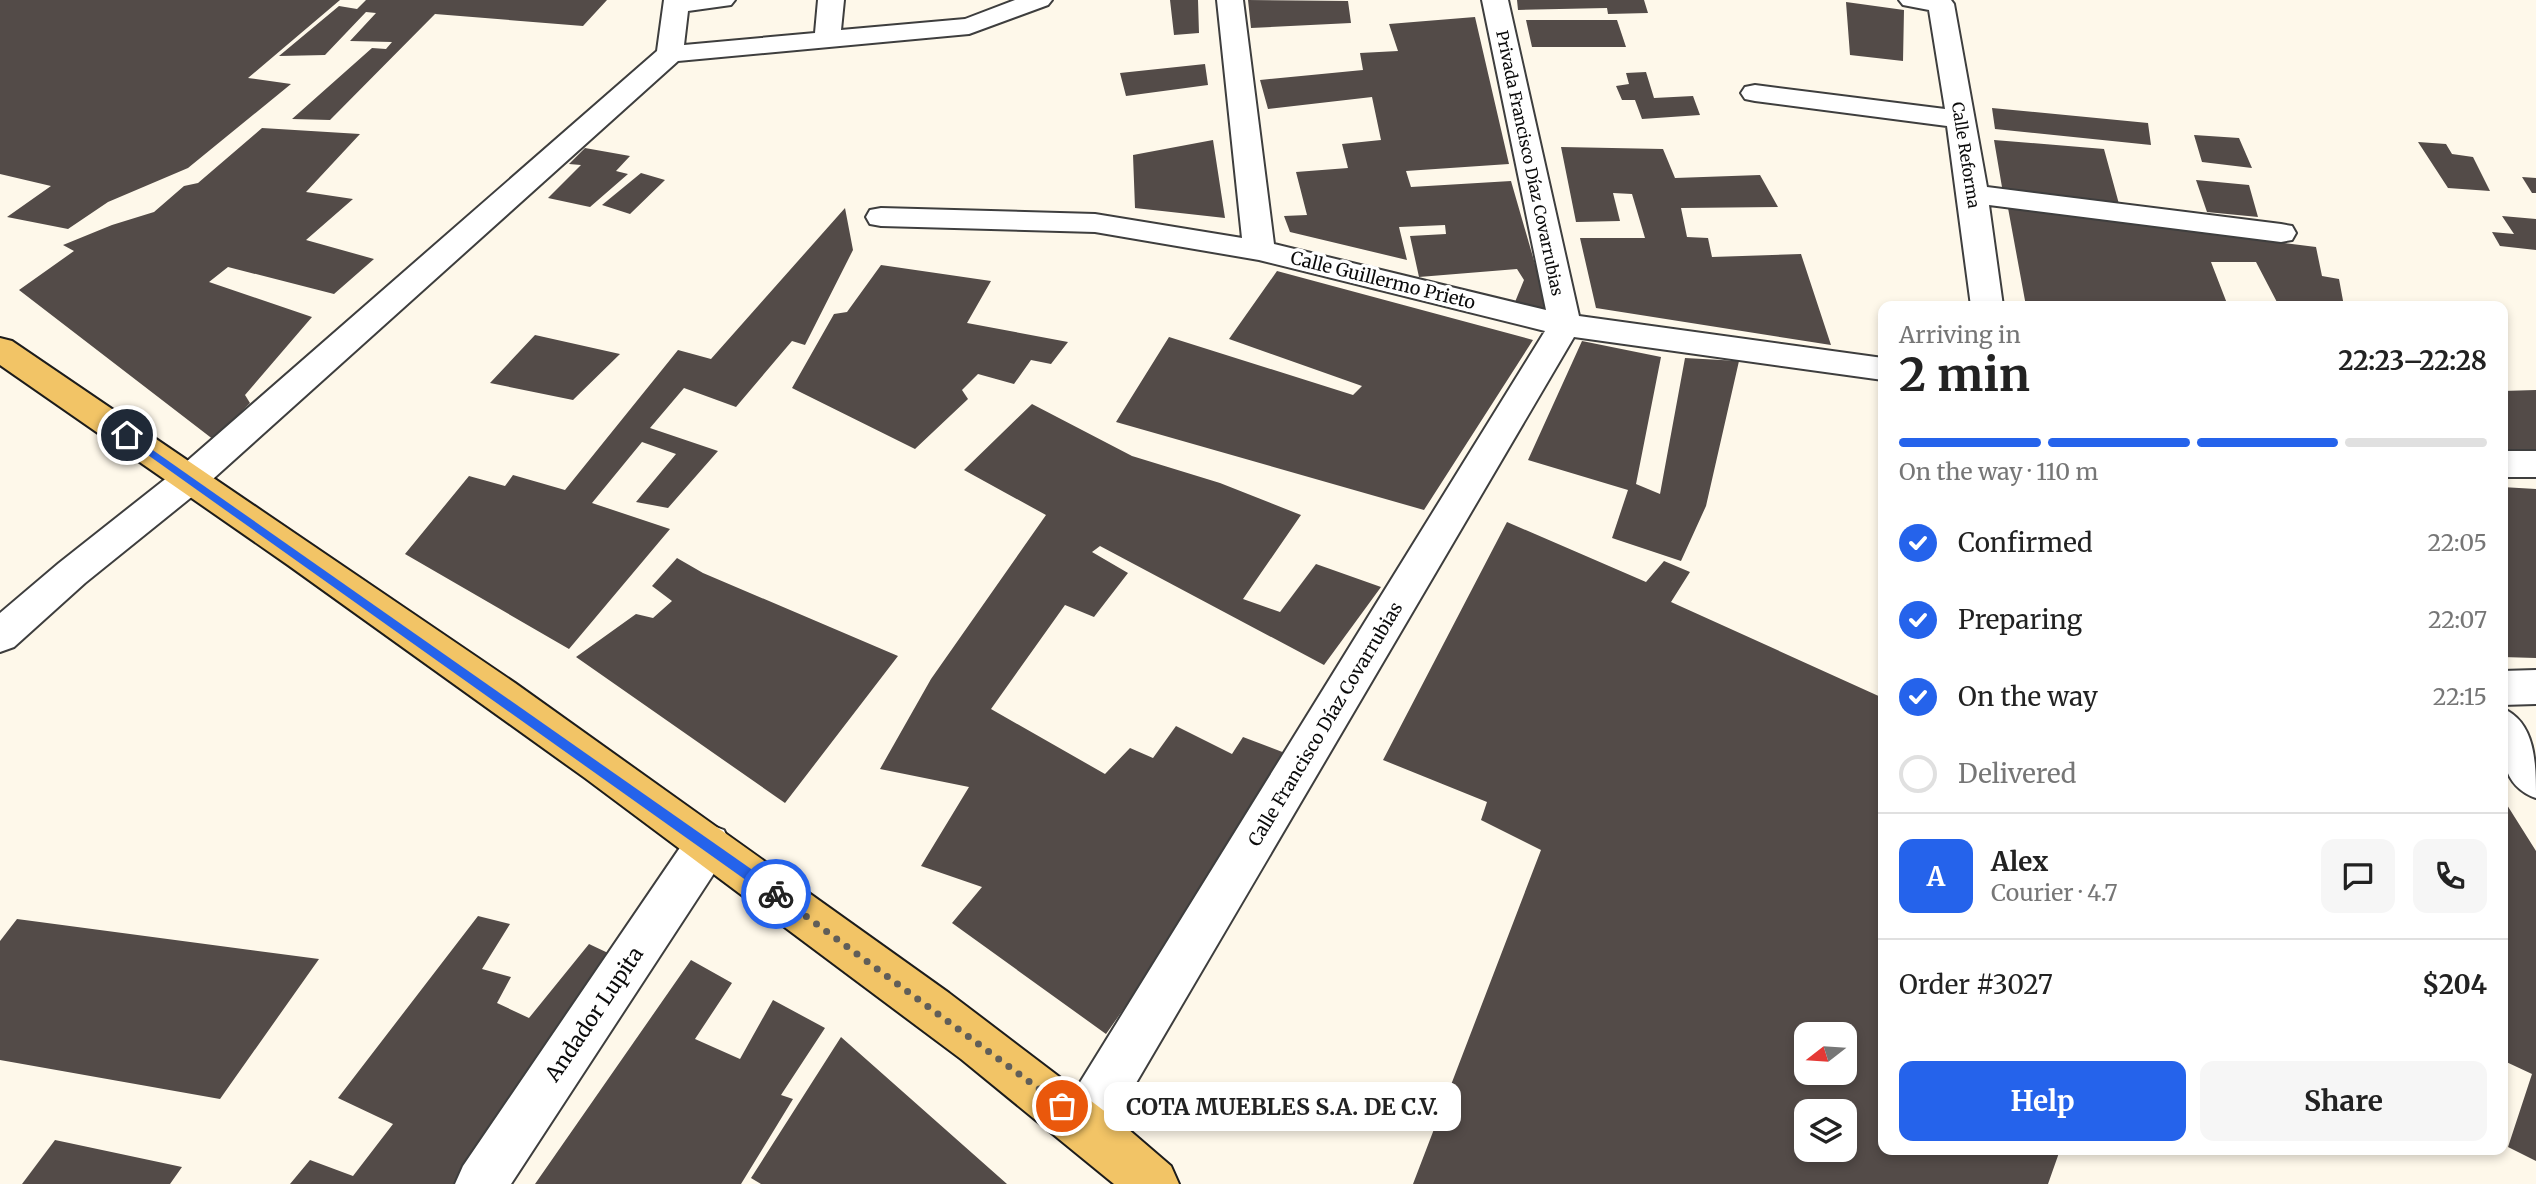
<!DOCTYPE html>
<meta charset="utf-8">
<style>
body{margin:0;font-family:Merriweather,serif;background:#f6f6f6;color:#222;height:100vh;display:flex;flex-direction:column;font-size:26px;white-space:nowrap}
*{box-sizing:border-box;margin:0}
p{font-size:23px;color:#767676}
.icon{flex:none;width:38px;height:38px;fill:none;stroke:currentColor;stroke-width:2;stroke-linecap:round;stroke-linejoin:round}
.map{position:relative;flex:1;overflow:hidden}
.sheet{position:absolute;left:1878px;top:301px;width:630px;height:854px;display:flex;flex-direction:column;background:#fff;border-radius:14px;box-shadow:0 4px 10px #0003}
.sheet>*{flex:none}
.needle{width:46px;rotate:253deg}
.fabs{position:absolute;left:1794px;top:1022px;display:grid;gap:14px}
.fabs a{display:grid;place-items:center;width:63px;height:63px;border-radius:14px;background:#fff;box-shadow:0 4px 10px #0003;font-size:35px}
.pin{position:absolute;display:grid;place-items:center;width:60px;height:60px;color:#fff;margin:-30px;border:4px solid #fff;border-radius:50%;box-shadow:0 2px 7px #0007}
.courier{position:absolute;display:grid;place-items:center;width:70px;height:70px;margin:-35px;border:5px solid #2563eb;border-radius:50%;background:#fff;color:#222;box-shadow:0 2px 9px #0007}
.bubble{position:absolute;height:49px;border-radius:14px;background:#fff;box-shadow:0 4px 10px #0003;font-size:23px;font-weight:700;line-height:49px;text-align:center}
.overview em{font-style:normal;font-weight:700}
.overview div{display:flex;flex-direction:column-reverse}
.overview{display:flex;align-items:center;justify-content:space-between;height:119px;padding:0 21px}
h1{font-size:46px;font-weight:700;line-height:52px}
.bar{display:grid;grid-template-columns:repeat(4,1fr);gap:10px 7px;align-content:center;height:84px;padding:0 21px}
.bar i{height:9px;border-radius:5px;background:#e0e0e0}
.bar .on{background:#2563eb}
.bar p{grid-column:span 4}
.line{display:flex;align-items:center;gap:18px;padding:0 21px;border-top:2px solid #e0e0e0}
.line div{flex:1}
.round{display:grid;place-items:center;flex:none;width:74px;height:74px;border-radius:14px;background:#f6f6f6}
ol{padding:0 21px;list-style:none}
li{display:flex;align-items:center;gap:21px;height:77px}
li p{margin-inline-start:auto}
li .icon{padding:7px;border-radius:50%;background:#2563eb;color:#fff;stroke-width:4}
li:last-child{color:#767676}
li i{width:38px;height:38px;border:4px solid #e0e0e0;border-radius:50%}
.cta{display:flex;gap:14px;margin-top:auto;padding:14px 21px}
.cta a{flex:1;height:80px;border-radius:14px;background:#2563eb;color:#fff;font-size:28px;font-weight:700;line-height:80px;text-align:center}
.cta a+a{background:#f6f6f6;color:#222}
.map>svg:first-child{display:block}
.building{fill:#534b48;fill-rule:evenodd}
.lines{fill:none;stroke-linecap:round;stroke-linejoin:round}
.minor-casing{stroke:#3e3e3e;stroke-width:4}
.major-casing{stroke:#1c1c1c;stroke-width:4}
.minor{fill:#fff;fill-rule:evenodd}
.major{fill:#f2c466;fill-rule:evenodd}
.route{fill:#2563eb}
.done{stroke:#605e59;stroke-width:7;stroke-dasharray:0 12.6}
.labels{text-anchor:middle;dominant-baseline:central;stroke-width:7;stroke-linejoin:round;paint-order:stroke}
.far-street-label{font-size:16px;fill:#0b0b0b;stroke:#fff}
.street-label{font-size:18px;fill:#0b0b0b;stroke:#fff}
.near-street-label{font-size:21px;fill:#0b0b0b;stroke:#fff}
</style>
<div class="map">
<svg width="2536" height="1184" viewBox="0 0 2536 1184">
<rect width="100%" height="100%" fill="#fef8ea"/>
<path class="building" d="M0,0h340l-92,78 43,6 -103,84 -80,34 -40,27 -61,-12 44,-31 -51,-12z
M366,0h241l-24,26 -148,-12 -105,106 -38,-1 80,-71 14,1 6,-7 -42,-1 26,-28 -10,-1 -41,43 -46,1 60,-50 18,3z
M1170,0h28l1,33 -25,2z
M1248,0l100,1 3,22 -100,5z
M1517,0h127l4,13 -40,1 -1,-6 -89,2z
M1846,2l58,8 -1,51 -53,-6z
M1475,17l34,147 -103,7 5,16 100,-6 37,128 -33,-7 9,-22 -7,-11 -98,8 -9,-41 36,-2 -1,-9 -46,2 8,33 -117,-28 -6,-16 23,-1 -11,-43 52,-4 -6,-24 39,-4 -9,-43 -104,12 -8,-29 103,-10 -3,-17 38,-2 -9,-27z
M1526,20h91l9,27h-94z
M1205,64l3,21 -82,11 -6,-23z
M1646,72l8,26 39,-2 7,19 -58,4 -7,-19h-13l-6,-14 13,-2 -3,-11z
M1992,108l156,15 3,22 -156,-16z
M262,128l98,6 -54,58 47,7 -47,41 68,19 -40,35 -106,-27 -19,15 103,35 -67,78 5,8 -36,37 -195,-150 55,-39 -11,-6 49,-20 42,-13 30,-26 14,-3z
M2194,135l45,3 13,30 -50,-6z
M1213,140l12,78 -90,-10 -2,-53z
M1994,140l110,9 15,55 -116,-11z
M2418,142l28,2 6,10 21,3 17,34 -42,-3z
M1561,147l102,2 12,29 85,-3 18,32 -97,1 6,29 21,1 4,19 89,-3 30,91 -235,-37 -16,-70h65l-13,-44 -19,-1 7,28 -44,1z
M585,148l45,8 -14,15 12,3 -38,33 -42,-9 33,-33 -12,-1z
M641,173l24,7 -35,34 -28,-9z
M2522,177l14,1v15h-4z
M2196,180l53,5 9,32 -51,-5z
M845,208l8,42 -48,95 -13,-4 -56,66 -52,-19 -34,40 68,23 -50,57 -32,-6 40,-48 -34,-12 -50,61 78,26 -101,120 -164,-95 64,-78 36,10 8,-11 52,15 113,-140 33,9z
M2008,208l308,39 6,29 17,3 5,27h-65l-23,-44h-45l17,44h-202z
M2502,216l34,3v31l-36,-4 -8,-14 22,2z
M881,265l110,16 -24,42 101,19 -17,22 -20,-4 -17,24 -36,-10 -16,16 6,9 -53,50 -123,-61 42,-74 13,-2z
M1277,271l256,69 -109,170 -308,-88 53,-85 184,58 9,-9 -133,-47z
M535,335l85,19 -47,46 -83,-17z
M1582,341l79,16 -25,127 24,10 25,-136 54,3 -33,145 -25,55 -69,-23 16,-48 -100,-30z
M2536,390v73h-34v-72z
M1032,404l100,52 88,27 81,32 -58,84 37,13 36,-48 65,23 -57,78 -224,-119 -8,6 36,21 -34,44 -29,-12 -74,104 114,65 25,-26 23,10 23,-32 56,28 11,-17 42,16 -45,91 -134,190 -154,-111 30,-36 -61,-21 48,-79 -89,-18 51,-90 115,-164 -82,-45z
M2502,487l34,2v169l-34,-1z
M1507,522l139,60 18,-21 26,11 -19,30 212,96v452h177l-12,34h-635l128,-334 -60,-30 6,-18 -104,-42zM1806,1034h38v39h-38zM1806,1111h38v39h-38z
M677,558l26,15 195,83 -113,147 -209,-146 60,-43 17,4 19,-17 -20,-15z
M2502,797l34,54v310l-28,-14 24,-73 -30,-14z
M478,916l32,8 -28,45 29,8 -14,26 32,15 60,-74 36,17 -163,223h-172l20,-24 43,16 40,-52 -55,-26z
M17,919l302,40 -99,140 -220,-39v-119z
M691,960l41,23 -37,56 45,20 33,-59 52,28 -44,67 12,4 -52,85h-206z
M841,1037l166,147h-246l-10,-6z
M55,1140l127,27 -12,17h-148z"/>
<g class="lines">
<defs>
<path id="minor" d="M664,0h71l-4,5 -43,6 -4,34 131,-12 3,-33h26l-3,30 124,-11 50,-19h37l-4,5 -79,29 -291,27 -474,426 -119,96 -71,64 -14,5v-39l59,-50 119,-94 479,-418z
M1217,0h26l31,244 272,66 -64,-310h26l71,316 304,42v22l-309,-43 -472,804 -18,7 -18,-7 -7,-18 7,-18 479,-774 -286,-71 -164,-28 -214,-6 -11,-2 -4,-7 4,-7 11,-2 214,6 147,24z
M1899,0h52l3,4 33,183 294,37 11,2 4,7 -4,7 -11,2 -292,-37 14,101h-32l-24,-180 -192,-25 -10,-2 -4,-6 4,-6 10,-2 190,24 -16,-99 -26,-5z
M2502,451h34v26h-34z
M2536,670v34l-34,1v-34z
M2502,708c34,14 34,56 34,90 -40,-14 -34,-55 -34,-90z
M708,824l16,6 6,14 -6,14 -213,326h-56l8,-18 229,-336z"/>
<path id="major" d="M0,338l12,3 503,342 434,310 179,136 43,37 8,18h-65l-153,-125 -376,-281 -297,-213 -288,-200z"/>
</defs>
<use href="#minor" class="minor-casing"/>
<use href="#major" class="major-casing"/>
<use href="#minor" class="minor"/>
<use href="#major" class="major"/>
</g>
<path class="route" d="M127,432l654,458v8h-10l-647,-460 -2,-3z"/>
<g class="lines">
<path class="done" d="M776,894l286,212"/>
</g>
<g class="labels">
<g class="far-street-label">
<text transform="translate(1966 155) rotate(81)">Calle Reforma</text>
<text transform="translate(1530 163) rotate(78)">Privada Francisco Díaz Covarrubias</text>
</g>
<g class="street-label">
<text transform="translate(1383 280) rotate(14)">Calle Guillermo Prieto</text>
<text transform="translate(1325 724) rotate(-59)">Calle Francisco Díaz Covarrubias</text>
</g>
<g class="near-street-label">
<text transform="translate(594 1014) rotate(-56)">Andador Lupita</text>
</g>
</g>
</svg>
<div class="fabs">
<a><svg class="needle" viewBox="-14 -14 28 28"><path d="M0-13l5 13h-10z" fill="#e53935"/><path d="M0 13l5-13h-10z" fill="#767676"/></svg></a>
<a><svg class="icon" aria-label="layers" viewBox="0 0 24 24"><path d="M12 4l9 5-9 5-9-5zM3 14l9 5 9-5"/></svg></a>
</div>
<div class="pin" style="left:1062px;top:1106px;background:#ea580c"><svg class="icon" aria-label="bag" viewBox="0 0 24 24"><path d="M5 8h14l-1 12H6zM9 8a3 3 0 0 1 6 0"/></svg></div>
<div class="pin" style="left:127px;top:435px;background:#1f2937"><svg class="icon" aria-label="home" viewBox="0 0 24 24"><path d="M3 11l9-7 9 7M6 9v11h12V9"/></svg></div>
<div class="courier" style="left:776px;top:894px"><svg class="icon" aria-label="bike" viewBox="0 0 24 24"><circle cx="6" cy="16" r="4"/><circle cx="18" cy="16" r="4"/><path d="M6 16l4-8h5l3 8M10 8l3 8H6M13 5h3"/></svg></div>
<div class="bubble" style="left:1104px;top:1082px;width:357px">COTA MUEBLES S.A. DE C.V.</div>
<section class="sheet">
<div class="overview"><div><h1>2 min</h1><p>Arriving in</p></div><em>22:23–22:28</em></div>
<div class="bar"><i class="on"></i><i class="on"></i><i class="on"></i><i></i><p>On the way · 110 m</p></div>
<ol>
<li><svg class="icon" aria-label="check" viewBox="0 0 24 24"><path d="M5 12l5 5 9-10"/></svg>Confirmed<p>22:05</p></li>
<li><svg class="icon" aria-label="check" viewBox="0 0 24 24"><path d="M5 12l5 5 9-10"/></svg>Preparing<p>22:07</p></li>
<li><svg class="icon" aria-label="check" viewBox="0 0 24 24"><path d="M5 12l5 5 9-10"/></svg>On the way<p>22:15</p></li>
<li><i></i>Delivered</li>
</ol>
<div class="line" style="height:126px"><b class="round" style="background:#2563eb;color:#fff">A</b><div><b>Alex</b><p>Courier · 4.7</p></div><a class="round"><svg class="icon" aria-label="chat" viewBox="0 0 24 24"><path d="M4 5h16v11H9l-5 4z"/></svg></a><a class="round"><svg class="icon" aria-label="phone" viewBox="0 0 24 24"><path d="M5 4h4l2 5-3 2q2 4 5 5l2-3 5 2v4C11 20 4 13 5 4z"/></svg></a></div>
<div class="line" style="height:91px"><div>Order #3027</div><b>$204</b></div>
<div class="cta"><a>Help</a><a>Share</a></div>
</section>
</div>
